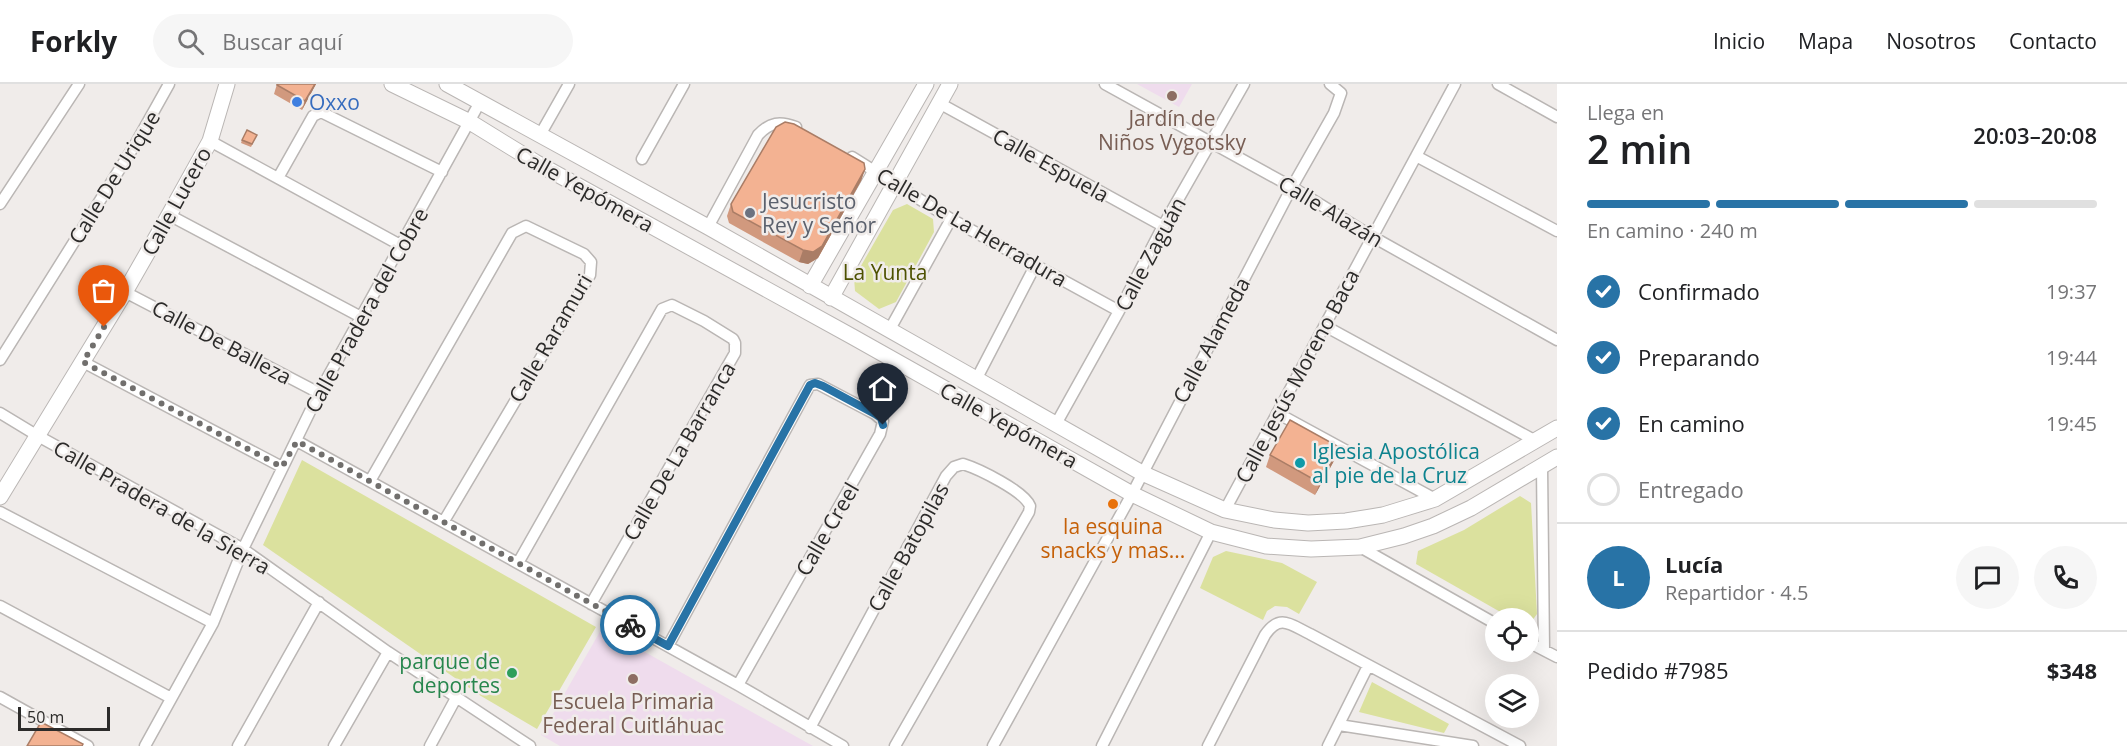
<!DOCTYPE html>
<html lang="es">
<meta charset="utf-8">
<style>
body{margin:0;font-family:"Open Sans",sans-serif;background:#f6f6f6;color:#202124;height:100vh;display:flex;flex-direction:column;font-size:22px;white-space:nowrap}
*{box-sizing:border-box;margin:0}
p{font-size:20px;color:#757577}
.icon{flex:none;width:33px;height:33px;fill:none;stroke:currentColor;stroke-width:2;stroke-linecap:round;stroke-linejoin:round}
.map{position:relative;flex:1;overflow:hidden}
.side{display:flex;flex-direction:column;background:#fff;width:570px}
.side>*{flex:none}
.controls{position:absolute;left:1485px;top:524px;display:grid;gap:12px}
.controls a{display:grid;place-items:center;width:54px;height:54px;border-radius:50%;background:#fff;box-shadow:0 6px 24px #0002;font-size:30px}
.scale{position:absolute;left:18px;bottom:15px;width:92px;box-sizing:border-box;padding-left:6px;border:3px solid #2c2b2a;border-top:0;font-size:16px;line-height:21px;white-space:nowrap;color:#2c2b2a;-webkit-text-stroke:4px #f0ecea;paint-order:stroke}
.pin{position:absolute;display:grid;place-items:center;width:51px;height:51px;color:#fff;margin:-62px -26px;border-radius:50% 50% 50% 0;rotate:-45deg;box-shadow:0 0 6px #0007}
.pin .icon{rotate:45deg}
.courier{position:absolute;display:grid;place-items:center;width:60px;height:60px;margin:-30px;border:4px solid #2873a6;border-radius:50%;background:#fff;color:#222;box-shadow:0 2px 8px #0007}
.headline em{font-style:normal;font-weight:600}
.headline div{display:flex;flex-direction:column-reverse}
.headline{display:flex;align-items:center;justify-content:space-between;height:102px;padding:0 30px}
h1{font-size:39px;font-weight:600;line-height:45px}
.bar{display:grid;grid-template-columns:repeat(4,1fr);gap:9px 6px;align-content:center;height:72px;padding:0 30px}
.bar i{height:8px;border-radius:4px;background:#e0e0e0}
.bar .active{background:#2873a6}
.bar p{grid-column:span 4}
.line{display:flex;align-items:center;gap:15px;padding:0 30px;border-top:2px solid #e0e0e0}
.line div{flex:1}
.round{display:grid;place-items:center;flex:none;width:63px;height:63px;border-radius:32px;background:#f6f6f6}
ol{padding:0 30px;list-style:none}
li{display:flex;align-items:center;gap:18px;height:66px}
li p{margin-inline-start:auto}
li .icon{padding:6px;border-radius:50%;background:#2873a6;color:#fff;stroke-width:4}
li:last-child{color:#757577}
li i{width:33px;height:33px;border:3px solid #e0e0e0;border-radius:50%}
header{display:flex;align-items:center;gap:36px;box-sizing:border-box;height:84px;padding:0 30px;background:#fff;border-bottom:2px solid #e0e0e0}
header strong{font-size:28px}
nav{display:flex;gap:33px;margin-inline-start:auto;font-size:21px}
.search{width:420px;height:54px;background:#f6f6f6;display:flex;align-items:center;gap:15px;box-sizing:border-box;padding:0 21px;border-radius:33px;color:#757577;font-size:22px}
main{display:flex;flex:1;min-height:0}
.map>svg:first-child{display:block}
.education{fill:#efdced}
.park{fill:#dbe19e}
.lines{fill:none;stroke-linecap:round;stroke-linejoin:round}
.street-casing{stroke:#bab6b4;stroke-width:13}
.secondary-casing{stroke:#bab6b4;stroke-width:17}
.street{stroke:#fff;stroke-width:10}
.secondary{stroke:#fff;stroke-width:15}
.wall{fill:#d1997e}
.shaded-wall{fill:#aa7d66}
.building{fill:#f3b292;stroke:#aa7d66;stroke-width:1.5}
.done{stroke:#716f6d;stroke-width:6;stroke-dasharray:0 10.8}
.route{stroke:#2873a6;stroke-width:8}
.education-dot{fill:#8d6e63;stroke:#f0ecea;stroke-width:2}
.shop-dot{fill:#3f7fe0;stroke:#f0ecea;stroke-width:2}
.worship-dot{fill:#6b7280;stroke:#f0ecea;stroke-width:2}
.culture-dot{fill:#0f9aa8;stroke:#f0ecea;stroke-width:2}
.food-dot{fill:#e8710a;stroke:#f0ecea;stroke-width:2}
.leisure-dot{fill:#2e9e5b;stroke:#f0ecea;stroke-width:2}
.labels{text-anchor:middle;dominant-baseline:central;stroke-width:5;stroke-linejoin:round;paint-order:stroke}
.shop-label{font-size:21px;fill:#366cbe;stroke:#f0ecea;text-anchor:start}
.education-label{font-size:21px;fill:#785e54;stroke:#f0ecea}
.street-label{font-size:21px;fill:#2c2b2a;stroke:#f0ecea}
.worship-label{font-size:21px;fill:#5b616d;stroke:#f0ecea;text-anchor:start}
.park-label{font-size:21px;fill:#4d5100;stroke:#f0ecea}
.culture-label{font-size:21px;fill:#0d838f;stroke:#f0ecea;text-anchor:start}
.food-label{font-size:21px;fill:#c56008;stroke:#f0ecea}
.leisure-label{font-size:21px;fill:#27864d;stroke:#f0ecea;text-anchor:end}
</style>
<header>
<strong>Forkly</strong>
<div class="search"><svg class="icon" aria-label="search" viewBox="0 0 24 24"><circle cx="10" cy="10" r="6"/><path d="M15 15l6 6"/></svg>Buscar aquí</div>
<nav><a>Inicio</a><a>Mapa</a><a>Nosotros</a><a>Contacto</a></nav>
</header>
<main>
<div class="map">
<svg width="1557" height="662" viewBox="0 0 1557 662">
<rect width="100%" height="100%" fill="#f0ecea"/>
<path class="education" d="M1137,0h55l-13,23z
M602,544l184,103 27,15h-253l-19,-11z"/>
<path class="park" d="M907,120l26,15 1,13 -38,70 -17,7 -24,-18 -1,-13 39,-68z
M302,376l294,167 -59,102 -56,-33 -218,-151z
M1520,412l11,7 6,111 -8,11 -1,-7h-17l-95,-54 2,-13 46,-21z
M1226,467l56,12 35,19 -18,32 -12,-7 -12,-1 -8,5 -4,9 -63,-32 13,-31z
M1372,598l77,42 -5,9 -85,-21z"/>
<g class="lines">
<defs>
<path id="street" d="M1105,0l187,103 81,50 184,103
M1498,0l59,33
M939,19l224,123
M540,51l29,-51
M210,57l192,105
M1416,72l141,75
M852,73l99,62 168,92
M642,75l42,-75
M278,94l35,-62 8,-4 121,60
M0,120l79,-120
M169,131l192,102
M708,143l50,-92c12,-13 22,-14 38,-8
M125,208l194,101
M1325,242l209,114
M890,245l61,-110
M0,276l136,-217 33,-59
M83,278l199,105
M977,294l58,-112
M0,329l38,23 205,113 145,103 142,94
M1277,329l158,86
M1056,340l63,-113 44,-85 81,-142
M297,357l441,244 105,61
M1542,382l2,184
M370,397l142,-248 14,-7 58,28 7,8 -1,13 -146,246
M1225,426l230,-426
M0,428l213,111
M1360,463l136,77
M518,479l144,-254 10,-4 32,16 29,18 2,4v10l-144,251
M0,522l171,92
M1528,558l29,15
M668,562l142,-261 8,-1 57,30 8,7 -3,13 -142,251
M0,613l88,49
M1339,641l134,21
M810,644l136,-252 8,-9 9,-3c16,5 61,27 67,42l-1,6 -134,234
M145,662l68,-123 30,-74 76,-156 161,-291
M238,662l81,-144
M334,662l54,-94
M430,662l26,-48
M993,662l139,-252 160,-307 42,-74 7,-20 -11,-9
M1102,662l109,-214
M1208,662l57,-111c15,-22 26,-10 45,-1l210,112
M1328,662l40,-80"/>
<path id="secondary" d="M392,0l78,38 65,40 318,175 279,157 79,38 55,14 45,3 49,-2 44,-11 29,-10 38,-18 86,-51
M447,0l261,143 434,246 83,37 49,10 34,3 38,-2 37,-6 52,-16 122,-71
M810,202l116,-202
M831,214l119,-214
M0,413l125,-205 44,-77 41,-74 17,-57"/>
</defs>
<use href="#street" class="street-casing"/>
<use href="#secondary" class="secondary-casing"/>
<use href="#street" class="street"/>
<use href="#secondary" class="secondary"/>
</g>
<path class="wall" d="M277,0h39l-14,26 -28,-16z
M257,51l-6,12 -10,-4 1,-3z
M865,85l-4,12 -43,77 -10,6 -9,-2 -70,-39 -2,-7 4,-12z
M1270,371l65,4 -20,36 -49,-28z"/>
<path class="shaded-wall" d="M315,0h1l-14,26 3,-9z
M865,85l-4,12 -43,77 -10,6 -9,-2 4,-12z
M1339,363l-4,12 -20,36 5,-12z"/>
<path class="building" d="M277,0h38l-10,17 -28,-16z
M785,38l9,2 70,39 1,6 -43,77 -9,6 -10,-2 -70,-38 -2,-8 45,-77z
M247,46l10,5 -5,9 -10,-4z
M1290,336l49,27 -19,36 -50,-28z
M41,638l42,22 -1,2h-55z"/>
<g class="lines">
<path class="done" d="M104,243l-21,35 199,105 15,-26 333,184"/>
<path class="route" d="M630,541l38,21 142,-261 5,-2 8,3 52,28 6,4 2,7"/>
</g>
<g class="education-dot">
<circle cx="1172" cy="12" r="6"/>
<circle cx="633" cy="595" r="6"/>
</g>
<circle class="shop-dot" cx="297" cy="18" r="6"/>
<circle class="worship-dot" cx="750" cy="129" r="6"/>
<circle class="culture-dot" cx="1300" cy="379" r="6"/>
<circle class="food-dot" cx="1113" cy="420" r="6"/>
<circle class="leisure-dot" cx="512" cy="589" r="6"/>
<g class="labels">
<g class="shop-label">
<text x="309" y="18">Oxxo</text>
</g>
<g class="education-label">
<text x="1172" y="34">Jardín de<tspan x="1172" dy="24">Niños Vygotsky</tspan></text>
<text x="633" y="617">Escuela Primaria<tspan x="633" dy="24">Federal Cuitláhuac</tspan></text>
</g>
<g class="street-label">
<text transform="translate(1051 81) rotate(29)">Calle Espuela</text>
<text transform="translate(114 93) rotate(-58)">Calle De Urique</text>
<text transform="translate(585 105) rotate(29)">Calle Yepómera</text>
<text transform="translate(176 117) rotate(-61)">Calle Lucero</text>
<text transform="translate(1331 127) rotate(31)">Calle Alazán</text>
<text transform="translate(972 143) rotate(30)">Calle De La Herradura</text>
<text transform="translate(1150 170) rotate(-62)">Calle Zaguán</text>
<text transform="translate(366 226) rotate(-61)">Calle Pradera del Cobre</text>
<text transform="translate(550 254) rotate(-60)">Calle Raramuri</text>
<text transform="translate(1211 256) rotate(-62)">Calle Alameda</text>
<text transform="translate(222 258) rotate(28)">Calle De Balleza</text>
<text transform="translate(1297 292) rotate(-62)">Calle Jesús Moreno Baca</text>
<text transform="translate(1009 341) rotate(29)">Calle Yepómera</text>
<text transform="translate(679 367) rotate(-60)">Calle De La Barranca</text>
<text transform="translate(162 423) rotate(30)">Calle Pradera de la Sierra</text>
<text transform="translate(827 445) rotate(-60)">Calle Creel</text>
<text transform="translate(908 463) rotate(-61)">Calle Batopilas</text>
</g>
<g class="worship-label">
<text x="762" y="117">Jesucristo<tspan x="762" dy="24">Rey y Señor</tspan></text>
</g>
<g class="park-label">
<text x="885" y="188">La Yunta</text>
</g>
<g class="culture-label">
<text x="1312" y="367">Iglesia Apostólica<tspan x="1312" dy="24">al pie de la Cruz</tspan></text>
</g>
<g class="food-label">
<text x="1113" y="442">la esquina<tspan x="1113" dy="24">snacks y mas...</tspan></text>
</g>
<g class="leisure-label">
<text x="500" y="577">parque de<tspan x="500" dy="24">deportes</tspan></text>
</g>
</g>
</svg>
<div class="controls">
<a><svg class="icon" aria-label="locate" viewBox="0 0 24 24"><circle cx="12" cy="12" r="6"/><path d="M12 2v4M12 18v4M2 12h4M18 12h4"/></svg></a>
<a><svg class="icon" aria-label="layers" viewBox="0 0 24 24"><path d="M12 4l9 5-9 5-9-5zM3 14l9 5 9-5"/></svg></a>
</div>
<div class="scale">50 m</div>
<div class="pin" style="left:104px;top:243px;background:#ea580c"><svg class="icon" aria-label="bag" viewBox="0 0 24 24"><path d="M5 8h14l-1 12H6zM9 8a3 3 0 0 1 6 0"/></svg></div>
<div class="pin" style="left:883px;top:341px;background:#1f2937"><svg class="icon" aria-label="home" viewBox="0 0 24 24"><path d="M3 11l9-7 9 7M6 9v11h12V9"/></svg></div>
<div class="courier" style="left:630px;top:541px"><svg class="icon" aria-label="bike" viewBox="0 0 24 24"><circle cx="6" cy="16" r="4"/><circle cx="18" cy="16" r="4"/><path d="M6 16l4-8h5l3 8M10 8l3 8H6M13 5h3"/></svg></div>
</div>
<section class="side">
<div class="headline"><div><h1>2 min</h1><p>Llega en</p></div><em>20:03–20:08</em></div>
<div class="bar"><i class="active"></i><i class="active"></i><i class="active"></i><i></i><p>En camino · 240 m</p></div>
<ol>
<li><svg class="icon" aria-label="check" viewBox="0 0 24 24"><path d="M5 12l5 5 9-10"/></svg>Confirmado<p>19:37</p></li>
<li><svg class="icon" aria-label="check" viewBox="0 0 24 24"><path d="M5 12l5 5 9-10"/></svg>Preparando<p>19:44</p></li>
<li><svg class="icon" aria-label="check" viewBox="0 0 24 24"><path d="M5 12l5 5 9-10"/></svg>En camino<p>19:45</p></li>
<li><i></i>Entregado</li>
</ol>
<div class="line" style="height:108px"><b class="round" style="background:#2873a6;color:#fff">L</b><div><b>Lucía</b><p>Repartidor · 4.5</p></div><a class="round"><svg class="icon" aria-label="chat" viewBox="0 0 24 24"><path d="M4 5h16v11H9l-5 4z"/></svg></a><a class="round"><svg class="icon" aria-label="phone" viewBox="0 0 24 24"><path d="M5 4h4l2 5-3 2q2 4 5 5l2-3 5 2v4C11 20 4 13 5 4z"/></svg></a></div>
<div class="line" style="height:78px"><div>Pedido #7985</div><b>$348</b></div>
</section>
</main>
